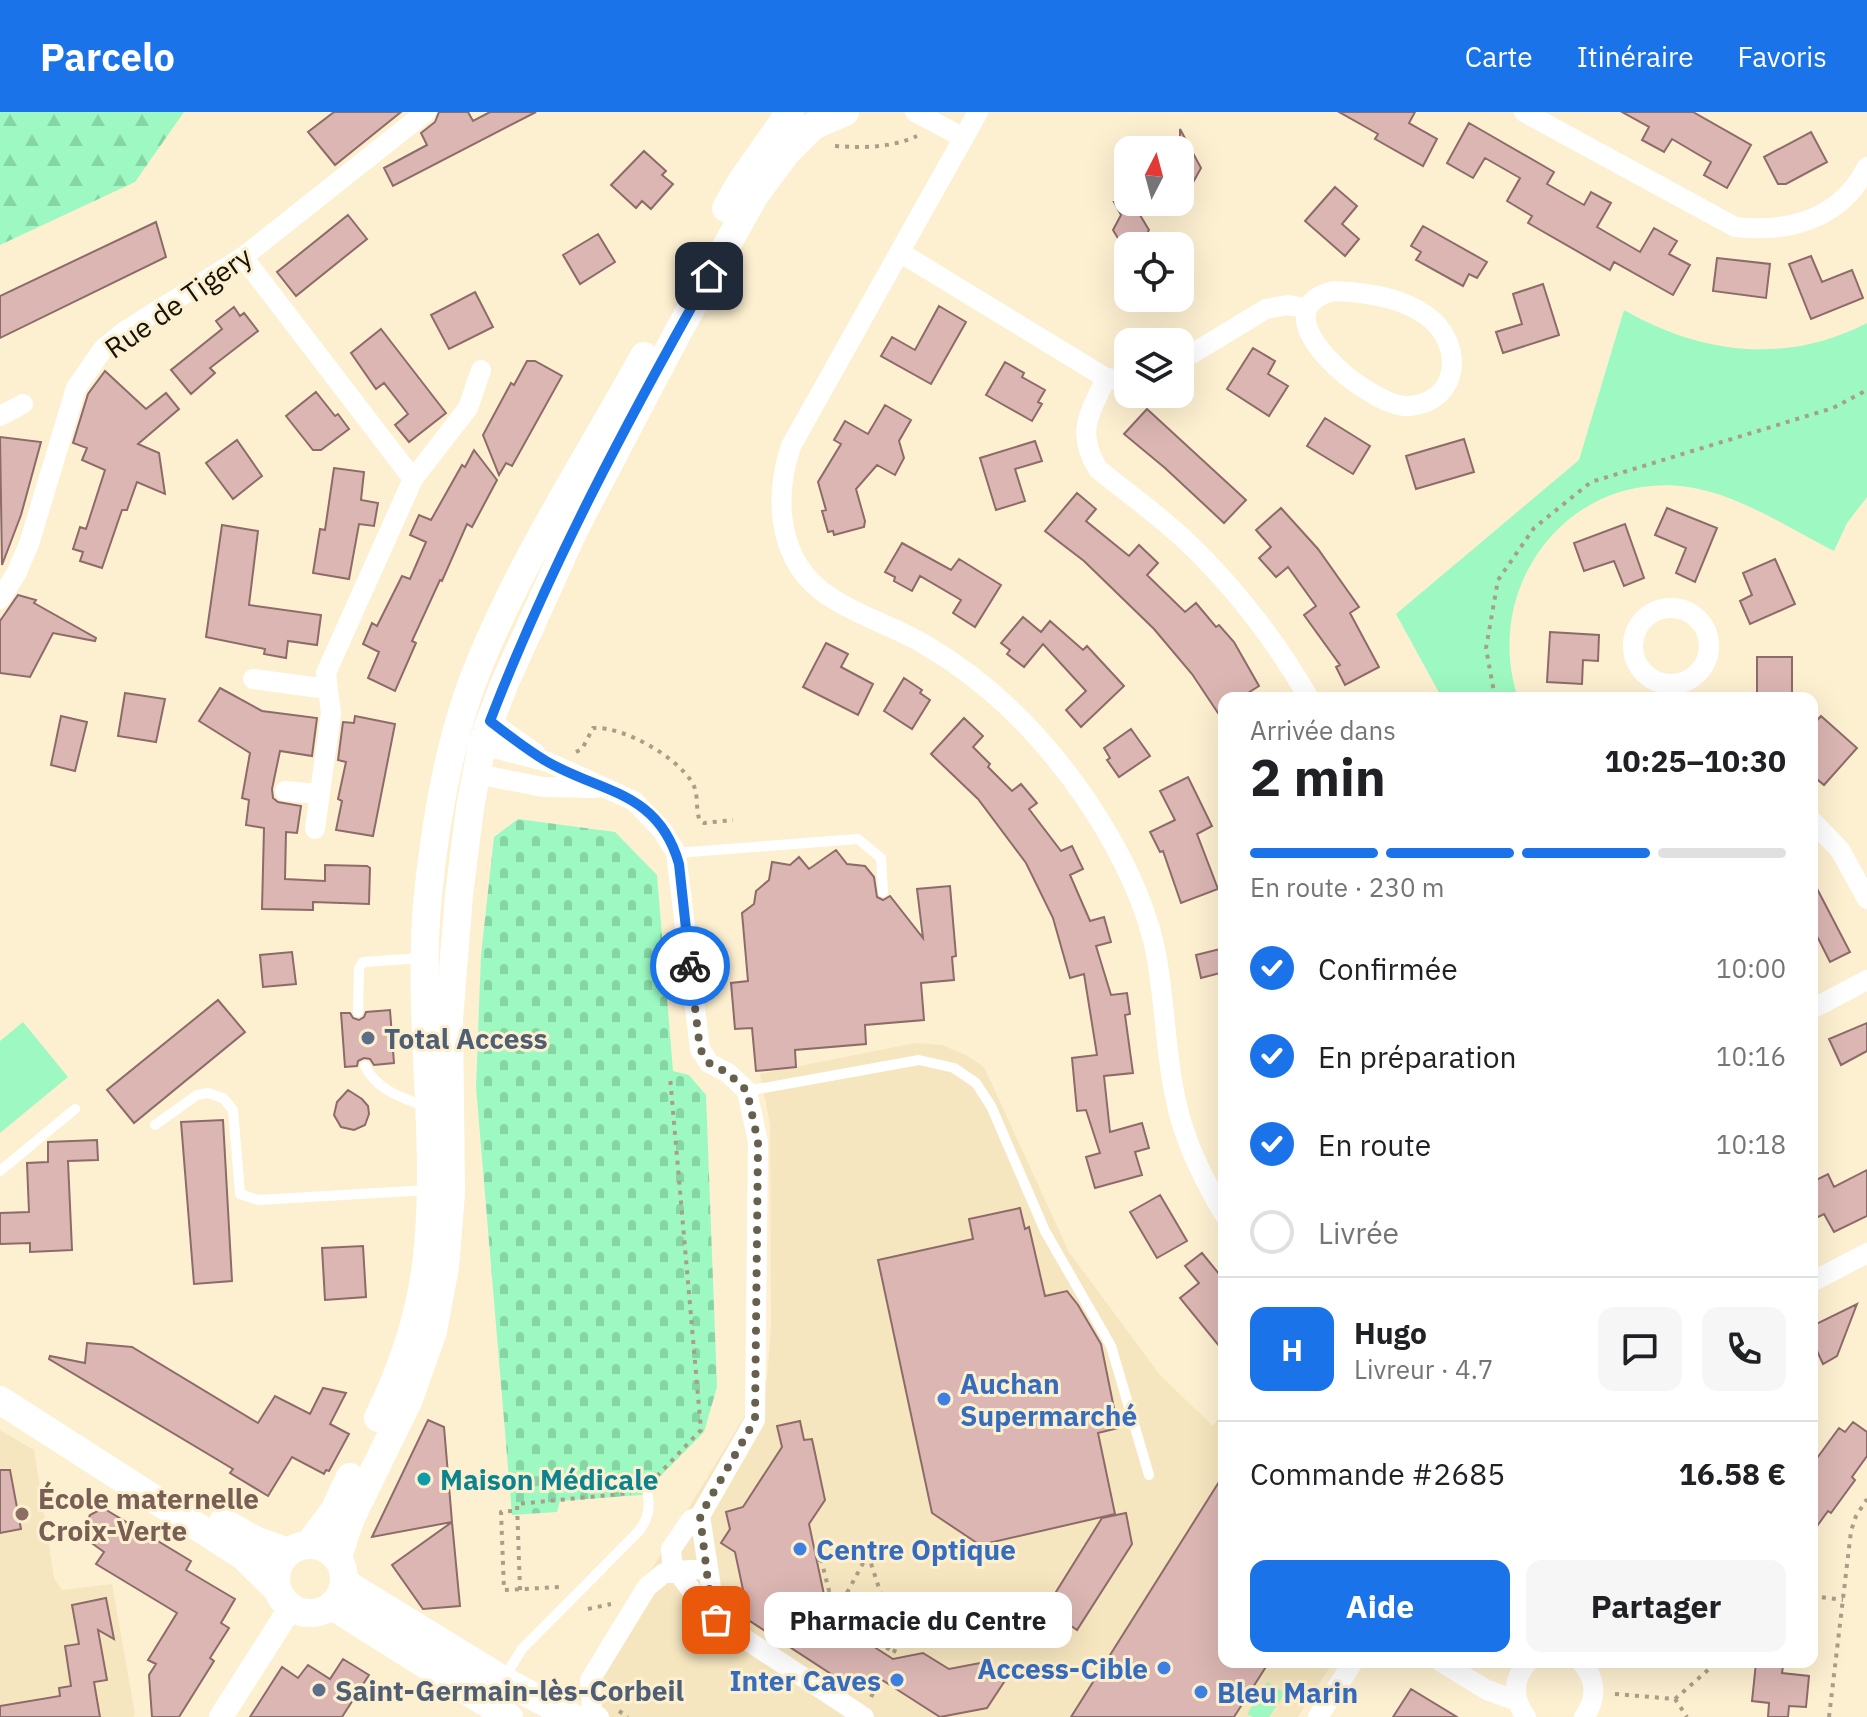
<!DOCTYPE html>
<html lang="fr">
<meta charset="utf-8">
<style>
body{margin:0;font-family:"IBM Plex Sans",sans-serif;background:#f6f6f6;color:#202124;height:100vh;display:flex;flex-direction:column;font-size:30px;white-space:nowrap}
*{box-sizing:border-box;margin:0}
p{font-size:26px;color:#757577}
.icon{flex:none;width:44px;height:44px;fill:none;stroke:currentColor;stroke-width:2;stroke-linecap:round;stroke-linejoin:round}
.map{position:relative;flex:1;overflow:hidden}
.panel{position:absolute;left:1218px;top:580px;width:600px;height:976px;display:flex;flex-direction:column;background:#fff;border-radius:16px;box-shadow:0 8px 32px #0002}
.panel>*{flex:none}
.needle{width:52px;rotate:6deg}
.tools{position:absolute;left:1114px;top:24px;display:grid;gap:16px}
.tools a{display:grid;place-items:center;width:80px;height:80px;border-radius:16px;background:#fff;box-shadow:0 8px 32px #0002;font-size:40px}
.pin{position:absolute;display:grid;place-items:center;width:68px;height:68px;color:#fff;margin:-34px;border-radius:16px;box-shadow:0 4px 12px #0006}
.courier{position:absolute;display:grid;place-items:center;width:80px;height:80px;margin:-40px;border:6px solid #1a73e8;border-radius:50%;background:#fff;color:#222;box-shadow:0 2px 10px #0007}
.bubble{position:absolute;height:56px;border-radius:16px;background:#fff;box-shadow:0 8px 32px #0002;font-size:26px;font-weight:700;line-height:56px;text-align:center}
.summary em{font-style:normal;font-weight:700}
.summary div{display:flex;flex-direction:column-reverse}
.summary{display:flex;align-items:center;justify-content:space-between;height:136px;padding:0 32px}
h1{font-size:52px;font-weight:700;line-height:60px}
.bar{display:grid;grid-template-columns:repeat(4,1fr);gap:12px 8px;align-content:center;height:96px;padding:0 32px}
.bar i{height:10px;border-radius:6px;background:#e0e0e0}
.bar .on{background:#1a73e8}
.bar p{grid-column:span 4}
.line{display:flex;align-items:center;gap:20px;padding:0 32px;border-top:2px solid #e0e0e0}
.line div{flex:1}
.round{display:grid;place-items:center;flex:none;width:84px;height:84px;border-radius:16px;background:#f6f6f6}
ol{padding:0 32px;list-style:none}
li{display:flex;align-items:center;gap:24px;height:88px}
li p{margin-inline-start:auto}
li .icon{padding:8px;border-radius:50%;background:#1a73e8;color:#fff;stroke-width:4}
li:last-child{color:#757577}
li i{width:44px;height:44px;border:4px solid #e0e0e0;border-radius:50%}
.cta{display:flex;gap:16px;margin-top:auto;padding:16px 32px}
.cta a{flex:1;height:92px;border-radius:16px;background:#1a73e8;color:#fff;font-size:32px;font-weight:700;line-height:92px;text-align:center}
.cta a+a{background:#f6f6f6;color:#202124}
header{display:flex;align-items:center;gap:48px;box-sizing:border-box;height:112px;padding:0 40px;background:#1a73e8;color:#fff}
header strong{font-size:38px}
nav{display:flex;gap:44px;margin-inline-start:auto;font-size:28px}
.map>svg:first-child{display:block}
.built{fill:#f6e6bf}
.grass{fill:#9df9c1}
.forest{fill:url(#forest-firs)}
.cemetery{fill:url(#cemetery-stones)}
.building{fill:#dbb6b3;stroke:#8d6b69;stroke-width:2}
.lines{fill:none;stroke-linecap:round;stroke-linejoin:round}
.path{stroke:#a99f88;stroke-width:4;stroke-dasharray:4 6;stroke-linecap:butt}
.service{stroke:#fff;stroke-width:10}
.minor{stroke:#fff;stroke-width:20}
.tertiary{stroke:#fff;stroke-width:24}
.secondary{stroke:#fff;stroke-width:28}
.done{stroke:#68604e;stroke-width:8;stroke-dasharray:0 14.4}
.route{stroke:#1a73e8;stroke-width:10}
.service-dot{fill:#5c6f8a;stroke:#fdf0d1;stroke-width:3}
.shop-dot{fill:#3f7fe0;stroke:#fdf0d1;stroke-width:3}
.culture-dot{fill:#0f9aa8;stroke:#fdf0d1;stroke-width:3}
.education-dot{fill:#8d6e63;stroke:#fdf0d1;stroke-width:3}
.labels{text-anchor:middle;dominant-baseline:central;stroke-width:6;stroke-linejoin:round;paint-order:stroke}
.street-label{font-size:28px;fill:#181308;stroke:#fdf0d1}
.service-label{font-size:28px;font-weight:bold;fill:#4e5e75;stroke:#fdf0d1;text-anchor:start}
.shop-label{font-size:28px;font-weight:bold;fill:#366cbe;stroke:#fdf0d1;text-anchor:start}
.culture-label{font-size:28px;font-weight:bold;fill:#0d838f;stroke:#fdf0d1;text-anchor:start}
.education-label{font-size:28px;font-weight:bold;fill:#785e54;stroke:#fdf0d1;text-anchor:start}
</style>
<header>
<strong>Parcelo</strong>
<nav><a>Carte</a><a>Itinéraire</a><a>Favoris</a></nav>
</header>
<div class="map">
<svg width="1867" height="1605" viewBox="0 0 1867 1605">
<defs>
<pattern id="forest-firs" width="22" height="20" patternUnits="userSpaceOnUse" patternTransform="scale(2)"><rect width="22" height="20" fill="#9df9c1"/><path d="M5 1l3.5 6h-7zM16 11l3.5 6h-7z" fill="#86d5a4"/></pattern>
<pattern id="cemetery-stones" width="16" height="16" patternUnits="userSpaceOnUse" patternTransform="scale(2)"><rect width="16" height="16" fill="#9df9c1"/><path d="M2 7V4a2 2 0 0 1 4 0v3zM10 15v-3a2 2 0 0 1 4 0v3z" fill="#86d5a4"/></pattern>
</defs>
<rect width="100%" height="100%" fill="#fdf0d1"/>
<path class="built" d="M915,931l27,2 24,10 18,12 85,185 91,123 53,51 11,-16v252h109l-35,55h-688l-36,-20 193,-318 4,-53 -1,-202 -10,-50z
M0,1318l34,20 20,128 8,12 50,-6 23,130 -2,3h-133z"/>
<path class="grass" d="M1624,198c77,44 162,55 243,13v174l-20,26 -13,28c-44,-22 -96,-57 -146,-64 -119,-17 -207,99 -170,211h-76l-46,-84 183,-154z
M23,910l45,55 -68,56v-92z
M1267,1570l18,11 -16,24h-16l-6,-3z"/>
<path class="forest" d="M0,0h184l-49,70 -135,63z"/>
<path class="cemetery" d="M518,707l97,13 42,43 16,196 16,4 17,20 11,292 -13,45 -62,63 -82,6 -3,11 -45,3 -36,-428 5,-132 13,-118z"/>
<path class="building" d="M334,0h67l-66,53 -27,-33z
M439,0h29l5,9 17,-9h46l-143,74 -9,-18 43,-23 -6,-12 14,-11z
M1339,0h76l-6,11 28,16 -14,27 -48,-27 3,-5z
M1622,0h71l58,33 -24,43 -23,-13 7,-13 -39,-23 -8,13 -22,-12 7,-13z
M1469,11l85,49 -7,12 37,21 7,-13 20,11 -14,24 43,25 14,-24 23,13 -8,13 21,11 -17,30 -59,-33 -4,8 -82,-47 4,-7 -25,-15 13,-23 -35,-20 -12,20 -26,-15z
M1180,17l21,39 -21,38z
M1811,20l16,30 -41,22h-8l-14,-27z
M644,39l22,20 -4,4 11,9 -22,25 -9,-8 -6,7 -25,-23z
M1335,75l22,19 -15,18 17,15 -14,17 -40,-35z
M1114,90h34l-8,13 9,15 -9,15h-18l-9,-15 8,-15z
M348,103l19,24 -71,57 -19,-24z
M156,110l10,35 -166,81v-42z
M1423,114l64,36 -10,16 -8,-4 -6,12 -47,-26 5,-8 -10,-6z
M598,122l17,28 -35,22 -17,-29z
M1811,144l11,26 30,-12 11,28 -52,21 -22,-55z
M1717,146l53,6 -4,34 -53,-7z
M1543,172l16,51 -56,18 -7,-21 26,-8 -9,-30z
M475,180l18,35 -44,22 -18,-34z
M939,194l27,16 -35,62 -50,-28 11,-19 23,13z
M234,195l6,9 4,-3 14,18 -48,37 5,5 -24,21 -20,-24 51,-41 -6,-8z
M381,217l65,84 -37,29 -14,-17 13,-11 -24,-31 -8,6 -25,-36z
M1253,236l22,13 -7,13 20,12 -19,30 -42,-27z
M527,249h8l27,15 -50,90 -6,-3 -7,12 -16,-40 28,-52 3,2z
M1005,250l19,11 -2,4 23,13 -7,12 4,2 -10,17 -46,-26z
M105,259l41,38 20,-16 13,16 -41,35 21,9 6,41 -28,-12 -10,28h-5l-20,58 -22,-7 3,-9 -10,-3 7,-22 6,2 19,-59 -23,-10 5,-12 -14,-5 15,-49z
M316,280l19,24 3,-2 11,15 -28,21h-8l-27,-34z
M885,293l26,15 -12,21 5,17 -9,17 -18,-10 -21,24 9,32 -1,6 -30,8 -1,-4 -5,1 -6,-21 4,-1 -8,-28 23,-38 -7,-4 11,-19 23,13z
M1147,297l99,91 -22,23 -59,-55 -41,-34z
M1325,306l45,28 -17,28 -46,-28z
M0,325l41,5 -20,73 -19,50z
M1464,327l10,33 -58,17 -10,-33z
M237,328l25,36 -29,23 -27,-36z
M1035,329l7,20 -27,8 10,32 -29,9 -16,-52z
M474,338l23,30 -25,47 -5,-3 -25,57 -2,-1 -28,61 4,2 -21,48 -27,-13 11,-26 -16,-8 9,-21 5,3 25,-50 8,3 16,-37 -16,-7 9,-20 12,5 31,-55 3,2z
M334,356l30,4 -3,28 17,3 -4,23 -15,-2 -10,55 -36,-6 7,-44 5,1z
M1077,381l19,16 -10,12 43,35 10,-11 19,18 -11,12 38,37 11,-9 20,24 3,-2 15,17 25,44 -19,12h-16v24l-32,-48 -38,-45 -70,-68 -39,-30z
M1281,396l37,41 41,58 -9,6 29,54 -34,18 -9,-18 4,-2 -36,-50 12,-9 -28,-39 -12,10 -17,-19 12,-11 -15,-17z
M1667,396l50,20 -22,54 -19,-9 10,-25 -31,-13z
M1625,412l19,54 -20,8 -10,-25 -30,10 -10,-28z
M222,413l36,6 -9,74 72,10 -4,30 -29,-4 -2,17 -22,-4 1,-5 -59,-12z
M902,431l49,27 8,-11 42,26 -26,42 -22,-14 8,-13 -41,-24 -8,15 -18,-10 1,-4 -10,-5z
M1775,447l20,45 -45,20 -10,-23 12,-6 -9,-22z
M18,483l18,5 -2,3 62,35 -1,3 -42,-8 -23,44 -30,-4v-52z
M1023,505l18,15 9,-11 33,29 4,-4 37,40 -43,41 -15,-17 20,-19 -43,-47 -19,23 -17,-13 3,-4 -9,-7z
M1550,520l49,3 -1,26 -15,-1 -1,24 -35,-2z
M826,531l22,11 -7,13 32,17 -15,31 -55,-28z
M1757,545h35v41h-35z
M904,566l18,12 -2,3 10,7 -18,29 -28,-18z
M220,576l42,23 55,7 -5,38 -32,-5 -8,38 1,9 5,4 23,4 -4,27 -11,-1 -1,47 40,2v-16l42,1 3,2 -1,36 -56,-2v8l-51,-1 2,-81 -18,-3 3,-25 -7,-2 8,-45 -51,-32z
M125,581l40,6 -9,43 -38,-6z
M61,604l26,6 -12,49 -24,-6z
M355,604l40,8 -22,112 -37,-6 6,-29 -4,-2 8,-37 -8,-2 5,-38 11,1z
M1821,604l36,32 -33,37 -12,-10v-49z
M964,606l19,18 -10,11 17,17 -2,3 24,24 9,-7 16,19 -8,6 32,42 11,-5 11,23 -13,6 20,46 14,-4 7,25 -15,4 15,49 16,-2 3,21 -5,1 8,58 -29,3 6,56 32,-9 7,25 -14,4 7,23 -47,13 -9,-31 14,-4 -14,-43 -9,1 -5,-53 25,-3 -13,-81 -14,4 -17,-60 -27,-55 -48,-64 -47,-45z
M1131,617l19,27 -31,21 -12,-17 3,-2 -6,-10z
M1188,665l24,49 -15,8 21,55 -37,14 -18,-52 -3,1 -10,-20 25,-12 -15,-29z
M836,738l11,14 18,2 9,11 3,20 6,3 7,-4 33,42 -6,-49 33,-3 6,70 -4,1 2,23 -33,3 3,37 -59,5 1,19 -71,6 1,17 -40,4 -4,-43 -17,1 -4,-46 17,-2 -6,-68 12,-9 2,-13 13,-11 3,-18 18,3 9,-8 10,12z
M1812,767l38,73 -20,10 -12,-24 -6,3z
M1224,836v24l-23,6 -5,-23z
M292,840l4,32 -33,3 -3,-32z
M218,888l27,32 -111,91 -27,-33z
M390,898l4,53 -20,2 -4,-6 -6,-1 -6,3 -1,5 -12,1 -4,-54h9l3,5 6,2 5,-3 2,-5z
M1867,911v28l-26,14 -12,-26z
M348,978l14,9 6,7 1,8 -4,11 -11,5 -13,-3 -7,-12 3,-13z
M223,1008l9,161 -38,3 -13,-162z
M97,1028l1,20 -30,1 4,89 -42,2v-9l-30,1v-31l29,-1 -2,-49 21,-1v-20z
M1867,1058v46l-33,16 -10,-18 -12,6v-38l16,-8 6,13z
M1160,1083l27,46 -30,17 -27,-46z
M1020,1096l5,21 4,-2 16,69 22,-5 11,14 23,39 17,84 -20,5 17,81 -135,31 -48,-32 -54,-253 95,-21 -4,-20z
M363,1134l3,51 -41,3 -3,-52z
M1202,1141l22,27v72l-44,-54 19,-15 -14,-17z
M1857,1192l-20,52 -14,8 -11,-24v-14z
M87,1231l45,4 126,76 17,-27 35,18 13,-26 23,5 -16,31 19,10 -20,37 -3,-1 -2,4 -32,-17 -24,39 -38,-23 3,-4 -184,-110 1,-3 35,7z
M428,1308l16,7 8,95 -80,15z
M800,1309l4,19 8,-1 13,61 -16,24 20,94 64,41 30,-6 26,16 31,-6 26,16 -19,29 -47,9 -61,-39 -31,7 -112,-73 9,-13 -10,-47 -14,-9 9,-14 -4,-17 17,-5 39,-60 -5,-21z
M1853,1310l14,10v24l-15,21 3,3 -24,33 -3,-2 -16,22v-68l27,-37 6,4z
M0,1358h10l11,59 -21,4z
M1224,1362v188h45l-35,55h-163z
M103,1396l88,53 -5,9 49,29 -14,24 8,5 -19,30 4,3 -35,56h-27l-3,-42 7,-11 -8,-4 29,-47 -81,-49 8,-12 -18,-13 -2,-11 6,-13z
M1126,1401l6,31 -55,86 -31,-22 56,-90z
M452,1410l8,84 -37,3 -31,-44z
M106,1486l8,41 -16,-9 9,50 -13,2 6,35h-100v-11l60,-10 -1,-8 12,-2 -6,-40 14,-2 -7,-39z
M343,1547l26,16 -27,42h-92l32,-50 16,11 10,-13 22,14z
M1756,1551l27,3 -1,7 27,3 -3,31 -17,-1 -1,11h-20l1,-14 -17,-2z
M1411,1577l46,28h-64z"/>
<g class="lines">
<path class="path" d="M835,34c29,2 55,2 82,-10
M1495,586l-9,-50 12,-68 36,-52 57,-46 242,-74 34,-18
M576,640l6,-3 11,-21c30,-2 85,29 100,56 6,11 2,25 7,37l4,2 29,-3
M657,1364l44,-46 -31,-353
M512,1399l-11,1 3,78 56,-3
M868,1442l-33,61 60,38
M868,1442l29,90 -5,14
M821,1447l14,56
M817,1448l51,-6
M520,1478l-3,-86 114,-11
M1812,1484l31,4
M588,1497l23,-5
M1615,1582l60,5 12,18
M871,1585l10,-18
M1675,1587l42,-37
M619,1599l9,6
M1829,1605l22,-186 5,-15 11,-17"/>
<path class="service" d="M676,741l182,-14 23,19 2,34
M358,900l1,-44 4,-6 59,-4
M365,954c12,25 38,32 62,41
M747,979l172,-31 35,8 22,15 15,23 54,125 66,115 38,129
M155,1013l42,-30 11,-2 15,5 10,12 7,84 18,6 170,-10
M0,1059l75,-62
M504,1566l18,-29 117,-118c11,-15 11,-24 8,-42"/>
<path class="minor" d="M915,0l49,26
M978,0l-187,334c-18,54 -13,118 39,151 30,20 66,30 97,49 46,27 85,61 119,101 49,57 98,138 111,212 9,53 9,110 24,162 10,33 25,63 43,93
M1524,0l211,115c54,6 106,-8 132,-60
M901,141l205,125c-16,35 -31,54 -8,91 28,23 59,45 86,70 49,46 91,101 125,159
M243,145l170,222 -87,194 5,40 -16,116
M1334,179c31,1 67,6 93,25 37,27 34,85 -17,90 -39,4 -158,-96 -76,-115z
M1180,249l86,-52 21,-4 19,3
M1106,266l22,3
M0,304l23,-12
M413,367l55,-71 13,-38
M0,487l16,-25 13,-30 47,-156 27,-39 22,-18 118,-74 183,-145
M1633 534a38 38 0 1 1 76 0a38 38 0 1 1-76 0Z
M253,567l74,10
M490,609l45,32
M482,633l66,17 86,39 28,29 14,23 24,196 9,14 19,10 19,18 11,51 -3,278 -55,96 -9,4 -20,29 1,12 5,10 28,38 11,11 148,97
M477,662l66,13 53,1
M285,679l33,3
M1812,709l28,29 27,49
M1812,897l55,-29
M1812,1170l55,-29
M700,1404l16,103
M1441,1550l46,28 30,11
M1581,1550c16,17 16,37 3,55
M599,1605l-7,-6 -2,-31 57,-93 17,-14 43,-5
M1318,1605l35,-55
M1526,1605c-14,-19 -14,-38 2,-55"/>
<path class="tertiary" d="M221,1605l70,-110"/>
<path class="secondary" d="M726,96l15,-26 49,-70
M0,1288l243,156 34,33
M378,1306c24,-49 43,-106 49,-161 13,-121 -11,-242 1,-362 8,-79 22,-162 53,-235 44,-106 108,-204 163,-304
M223,1410l32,18 33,12
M309,1432l25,-33 16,-34
M276 1467a34 34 0 1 1 68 0a34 34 0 1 1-68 0Z
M338,1445l12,-37 59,-121 24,-68 12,-64 6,-74 -2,-174 10,-124 11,-87 12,-63 8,-24 16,-41 68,-150 105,-200 76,-135 32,-43 26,-26 32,-14
M345,1471l158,97 69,37
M332,1494l177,111"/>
</g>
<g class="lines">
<path class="done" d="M690,854l10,83 9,14 19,10 19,18 11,51 -3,278 -55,96 8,66 8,38"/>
<path class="route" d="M690,854l-11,-102c-21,-74 -79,-71 -133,-103 -19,-11 -38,-26 -56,-40 59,-154 138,-301 219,-445"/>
</g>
<g class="service-dot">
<circle cx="368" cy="926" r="8"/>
<circle cx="319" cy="1578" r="8"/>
</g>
<g class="shop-dot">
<circle cx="944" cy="1287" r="8"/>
<circle cx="800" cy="1437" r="8"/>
<circle cx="1164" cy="1556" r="8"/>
<circle cx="897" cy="1568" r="8"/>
<circle cx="1201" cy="1580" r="8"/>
</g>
<circle class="culture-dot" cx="424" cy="1367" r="8"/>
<circle class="education-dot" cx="22" cy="1402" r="8"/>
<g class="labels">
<g class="street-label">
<text transform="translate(178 190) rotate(-35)">Rue de Tigery</text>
</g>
<g class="service-label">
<text x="384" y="926">Total Access</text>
<text x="335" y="1578">Saint-Germain-lès-Corbeil</text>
</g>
<g class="shop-label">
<text x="960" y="1271">Auchan<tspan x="960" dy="32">Supermarché</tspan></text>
<text x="816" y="1437">Centre Optique</text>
<text x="1148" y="1556" text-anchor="end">Access-Cible</text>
<text x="881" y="1568" text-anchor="end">Inter Caves</text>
<text x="1217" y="1580">Bleu Marin</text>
</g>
<g class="culture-label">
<text x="440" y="1367">Maison Médicale</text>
</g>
<g class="education-label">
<text x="38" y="1386">École maternelle<tspan x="38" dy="32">Croix-Verte</tspan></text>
</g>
</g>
</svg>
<div class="tools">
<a><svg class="needle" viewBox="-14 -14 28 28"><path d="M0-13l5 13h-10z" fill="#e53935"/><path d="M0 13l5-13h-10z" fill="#757577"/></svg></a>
<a><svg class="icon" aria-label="locate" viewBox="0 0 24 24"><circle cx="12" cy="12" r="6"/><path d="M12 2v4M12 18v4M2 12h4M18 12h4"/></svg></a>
<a><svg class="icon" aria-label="layers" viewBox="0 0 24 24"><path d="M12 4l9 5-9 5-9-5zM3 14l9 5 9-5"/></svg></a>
</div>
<div class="pin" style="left:716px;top:1508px;background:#ea580c"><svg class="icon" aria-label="bag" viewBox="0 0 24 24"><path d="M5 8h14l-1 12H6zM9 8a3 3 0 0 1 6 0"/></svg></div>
<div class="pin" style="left:709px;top:164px;background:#1f2937"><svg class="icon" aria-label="home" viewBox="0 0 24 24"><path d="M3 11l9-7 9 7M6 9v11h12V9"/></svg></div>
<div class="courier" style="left:690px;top:854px"><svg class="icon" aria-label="bike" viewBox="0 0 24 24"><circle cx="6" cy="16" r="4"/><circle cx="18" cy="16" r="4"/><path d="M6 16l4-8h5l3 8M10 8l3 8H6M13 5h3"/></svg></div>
<div class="bubble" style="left:764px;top:1480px;width:308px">Pharmacie du Centre</div>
<section class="panel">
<div class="summary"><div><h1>2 min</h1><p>Arrivée dans</p></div><em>10:25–10:30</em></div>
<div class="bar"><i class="on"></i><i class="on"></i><i class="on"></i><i></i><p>En route · 230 m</p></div>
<ol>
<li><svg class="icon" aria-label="check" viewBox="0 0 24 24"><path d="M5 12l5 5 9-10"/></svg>Confirmée<p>10:00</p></li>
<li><svg class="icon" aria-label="check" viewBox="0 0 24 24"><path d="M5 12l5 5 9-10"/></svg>En préparation<p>10:16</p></li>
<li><svg class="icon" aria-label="check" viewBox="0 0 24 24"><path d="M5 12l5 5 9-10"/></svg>En route<p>10:18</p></li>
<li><i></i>Livrée</li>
</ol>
<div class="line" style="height:144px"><b class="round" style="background:#1a73e8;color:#fff">H</b><div><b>Hugo</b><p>Livreur · 4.7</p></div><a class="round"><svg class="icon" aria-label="chat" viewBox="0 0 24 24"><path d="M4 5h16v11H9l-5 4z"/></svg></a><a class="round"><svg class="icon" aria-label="phone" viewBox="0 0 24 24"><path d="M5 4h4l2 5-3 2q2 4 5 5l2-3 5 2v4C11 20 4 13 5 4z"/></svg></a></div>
<div class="line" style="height:104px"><div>Commande #2685</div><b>16.58 €</b></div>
<div class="cta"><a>Aide</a><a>Partager</a></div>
</section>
</div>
